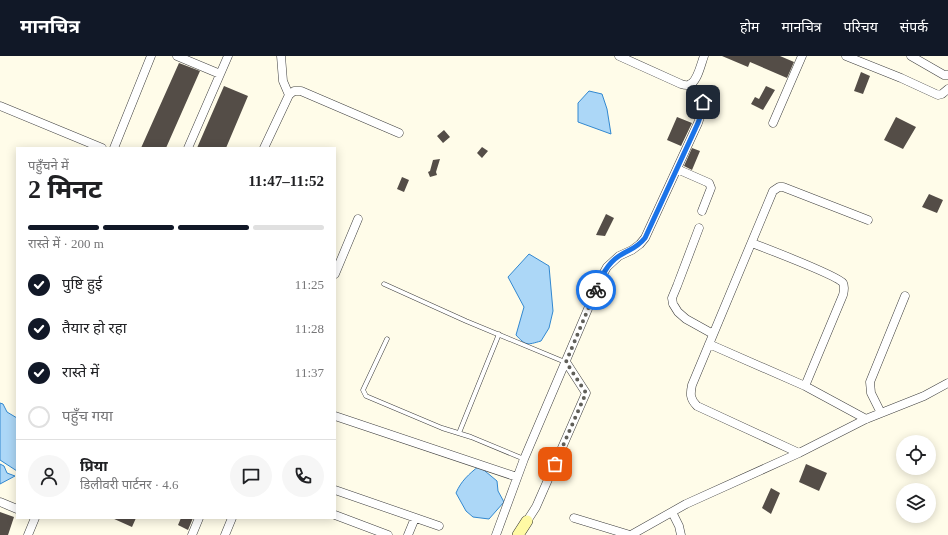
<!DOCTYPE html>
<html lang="hi">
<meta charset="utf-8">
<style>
body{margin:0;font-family:"Times New Roman","Noto Sans Devanagari",serif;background:#f6f6f6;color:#202124;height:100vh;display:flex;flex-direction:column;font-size:15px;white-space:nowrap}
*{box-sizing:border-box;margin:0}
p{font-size:13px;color:#757577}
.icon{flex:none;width:22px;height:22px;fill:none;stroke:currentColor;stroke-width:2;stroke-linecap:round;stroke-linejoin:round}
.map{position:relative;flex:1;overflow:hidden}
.side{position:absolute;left:16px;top:91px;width:320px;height:372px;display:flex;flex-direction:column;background:#fff;border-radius:0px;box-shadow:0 2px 10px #0003}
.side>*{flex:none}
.buttons{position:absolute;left:896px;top:379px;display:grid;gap:8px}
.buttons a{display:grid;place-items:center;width:40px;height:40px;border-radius:50%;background:#fff;box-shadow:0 2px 10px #0003;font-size:20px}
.pin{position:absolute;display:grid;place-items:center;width:34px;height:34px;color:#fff;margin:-17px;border-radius:8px;box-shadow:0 2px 6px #0006}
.courier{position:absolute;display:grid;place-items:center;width:40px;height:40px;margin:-20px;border:3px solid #1a73e8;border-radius:50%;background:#fff;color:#222;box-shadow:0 1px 5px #0007}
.summary em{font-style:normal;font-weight:700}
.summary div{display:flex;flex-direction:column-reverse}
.summary{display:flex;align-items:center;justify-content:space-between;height:68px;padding:0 12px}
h1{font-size:26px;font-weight:700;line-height:30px}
.bar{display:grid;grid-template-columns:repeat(4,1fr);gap:6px 4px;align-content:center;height:48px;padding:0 12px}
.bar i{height:5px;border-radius:3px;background:#e0e0e0}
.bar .selected{background:#111827}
.bar p{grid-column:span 4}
.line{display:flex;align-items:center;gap:10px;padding:0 12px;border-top:1px solid #e0e0e0}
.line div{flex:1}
.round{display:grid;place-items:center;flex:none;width:42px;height:42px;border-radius:21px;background:#f6f6f6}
ol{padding:0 12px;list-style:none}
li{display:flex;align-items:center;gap:12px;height:44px}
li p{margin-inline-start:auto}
li .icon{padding:4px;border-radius:50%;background:#111827;color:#fff;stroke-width:4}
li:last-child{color:#757577}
li i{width:22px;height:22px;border:2px solid #e0e0e0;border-radius:50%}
header{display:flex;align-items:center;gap:24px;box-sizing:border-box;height:56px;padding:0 20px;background:#111827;color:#fff}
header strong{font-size:19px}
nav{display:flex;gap:22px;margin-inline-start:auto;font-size:14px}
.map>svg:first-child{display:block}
.water{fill:#acd7f7;stroke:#3288d0}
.building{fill:#544d47}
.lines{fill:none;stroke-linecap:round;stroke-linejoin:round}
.lane-casing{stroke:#3e3e3e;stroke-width:5}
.street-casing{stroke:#3e3e3e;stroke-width:9}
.secondary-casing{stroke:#2d2d2d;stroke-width:12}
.lane{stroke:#fff;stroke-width:4}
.street{stroke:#fff;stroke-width:8}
.secondary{stroke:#fffaa4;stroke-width:11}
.done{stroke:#605f59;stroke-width:4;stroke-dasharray:0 7.2}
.route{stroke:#1a73e8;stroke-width:5}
</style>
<header>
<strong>मानचित्र</strong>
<nav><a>होम</a><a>मानचित्र</a><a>परिचय</a><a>संपर्क</a></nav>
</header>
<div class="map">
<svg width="948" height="479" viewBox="0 0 948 479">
<rect width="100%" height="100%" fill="#fffce9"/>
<path class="water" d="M589,35l13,3 5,15 4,25 -33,-12v-19z
M529,198l20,12 4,45 -4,17 -8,13c-14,4 -15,5 -25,-6l8,-28 -16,-30z
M0,347l3,1 4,8 10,6v53l-17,-11z
M0,408l4,2 3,7 8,3 -15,8z
M479,410l18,15 1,10 6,11 -15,17 -16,-2 -7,-6 -10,-18c5,-12 13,-19 23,-27z"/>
<path class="building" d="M722,0h58l14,6 -7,16 -37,-16 -2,5z
M179,7l21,8 -34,77h-25z
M861,16l9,4 -7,18 -9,-3z
M224,30l24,10 -22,52h-29z
M766,30l9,4 -12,20 -12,-6 4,-7 4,2z
M677,61l15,6 -11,23 -14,-6z
M896,61l20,10 -13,22 -19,-9z
M444,74l6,7 -7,6 -6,-7z
M482,91l6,4 -6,7 -5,-5z
M692,92l8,3 -8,19 -8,-4z
M440,103l-4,13 1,3 -7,2 -2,-5 2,-1 3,-11z
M402,121l7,3 -5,12 -7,-3z
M929,138l14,6 -6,13 -15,-6z
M606,158l8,4 -9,18 -9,-1z
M806,408l21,9 -8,18 -20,-9z
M771,432l9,5 -9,21 -9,-6z
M0,456l14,5 -6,18h-8z
M112,462h24l-4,9z
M181,462h12l-5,12 -10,-5z"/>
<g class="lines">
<defs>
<path id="lane" d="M384,228l82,37 99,41
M387,283l-24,51 3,6 76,32 29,9 53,22
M459,377l40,-99"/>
<path id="street" d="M177,0l43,18
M281,0l2,25 6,14
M619,0l62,28c3,1 7,2 10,0 7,-5 10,-20 13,-28
M846,0l55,22 37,17 4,-1 6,-5
M911,0l33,19h4
M0,50l102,42
M773,67l29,-67
M114,92l37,-92
M188,92l40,-92
M264,92l25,-53 5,-4h7l98,42
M677,113l32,14 2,5 -9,23
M699,172l-22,58 -5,12 1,6 5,8 8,7 27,15
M752,187c13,5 86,33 91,40 2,4 1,8 0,12l-38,91
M335,218l23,-55
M709,288l96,42 61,33
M881,357l-10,-20 -1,-11 35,-86
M335,360l182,61
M799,397l-102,-47c-7,-7 -7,-12 -5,-21l81,-194 6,-4h4l85,33
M335,434l104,36
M0,446l17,7
M672,456l7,14 2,9
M335,459l53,20
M574,462l56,17
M527,465l9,-14 50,-114 -20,-31
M28,479l7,-17
M192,479l7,-17
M225,479l7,-17
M408,479l7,-17
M496,479l28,-76 78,-183 5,-9 12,-11 13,-6 8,-6 5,-6 53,-115c8,-21 4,-22 -8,-39
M631,479l55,-31 113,-51 67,-34 58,-23 24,-13"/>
<path id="secondary" d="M518,479l9,-14"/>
</defs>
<use href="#lane" class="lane-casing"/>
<use href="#street" class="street-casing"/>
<use href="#secondary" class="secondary-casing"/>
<use href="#lane" class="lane"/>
<use href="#street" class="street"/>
<use href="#secondary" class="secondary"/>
</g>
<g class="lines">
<path class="done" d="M555,408l31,-71 -20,-31 30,-72"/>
<path class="route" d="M596,234c5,-13 11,-26 23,-34 11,-7 17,-7 26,-18l53,-115 4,-11 1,-10"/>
</g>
</svg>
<div class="buttons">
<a><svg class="icon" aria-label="locate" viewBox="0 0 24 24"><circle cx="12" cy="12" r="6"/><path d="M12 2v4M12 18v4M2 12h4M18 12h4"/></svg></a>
<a><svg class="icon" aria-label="layers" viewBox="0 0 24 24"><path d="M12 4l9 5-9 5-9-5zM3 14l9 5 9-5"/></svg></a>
</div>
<div class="pin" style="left:555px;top:408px;background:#ea580c"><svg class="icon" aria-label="bag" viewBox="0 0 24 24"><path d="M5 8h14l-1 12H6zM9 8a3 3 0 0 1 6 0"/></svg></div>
<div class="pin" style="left:703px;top:46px;background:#1f2937"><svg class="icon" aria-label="home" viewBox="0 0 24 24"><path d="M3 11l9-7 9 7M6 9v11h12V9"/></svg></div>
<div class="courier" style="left:596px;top:234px"><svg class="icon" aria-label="bike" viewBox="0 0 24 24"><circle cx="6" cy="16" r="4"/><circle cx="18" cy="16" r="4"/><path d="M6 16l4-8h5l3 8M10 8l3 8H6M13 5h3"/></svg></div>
<section class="side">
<div class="summary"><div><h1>2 मिनट</h1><p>पहुँचने में</p></div><em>11:47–11:52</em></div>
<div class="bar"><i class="selected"></i><i class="selected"></i><i class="selected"></i><i></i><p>रास्ते में · 200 m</p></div>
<ol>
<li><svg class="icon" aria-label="check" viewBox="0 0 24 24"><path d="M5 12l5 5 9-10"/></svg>पुष्टि हुई<p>11:25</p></li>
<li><svg class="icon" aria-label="check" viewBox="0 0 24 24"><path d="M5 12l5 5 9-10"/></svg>तैयार हो रहा<p>11:28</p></li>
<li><svg class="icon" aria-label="check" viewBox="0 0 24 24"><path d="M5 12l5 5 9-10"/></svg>रास्ते में<p>11:37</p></li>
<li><i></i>पहुँच गया</li>
</ol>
<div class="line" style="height:72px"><a class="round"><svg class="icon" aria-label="person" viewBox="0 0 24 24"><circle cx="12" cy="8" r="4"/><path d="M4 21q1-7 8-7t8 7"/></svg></a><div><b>प्रिया</b><p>डिलीवरी पार्टनर · 4.6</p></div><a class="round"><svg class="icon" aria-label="chat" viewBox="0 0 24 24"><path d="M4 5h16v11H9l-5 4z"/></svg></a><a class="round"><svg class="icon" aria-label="phone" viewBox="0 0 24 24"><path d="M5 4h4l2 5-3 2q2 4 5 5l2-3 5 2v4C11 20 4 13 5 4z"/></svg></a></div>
</section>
</div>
